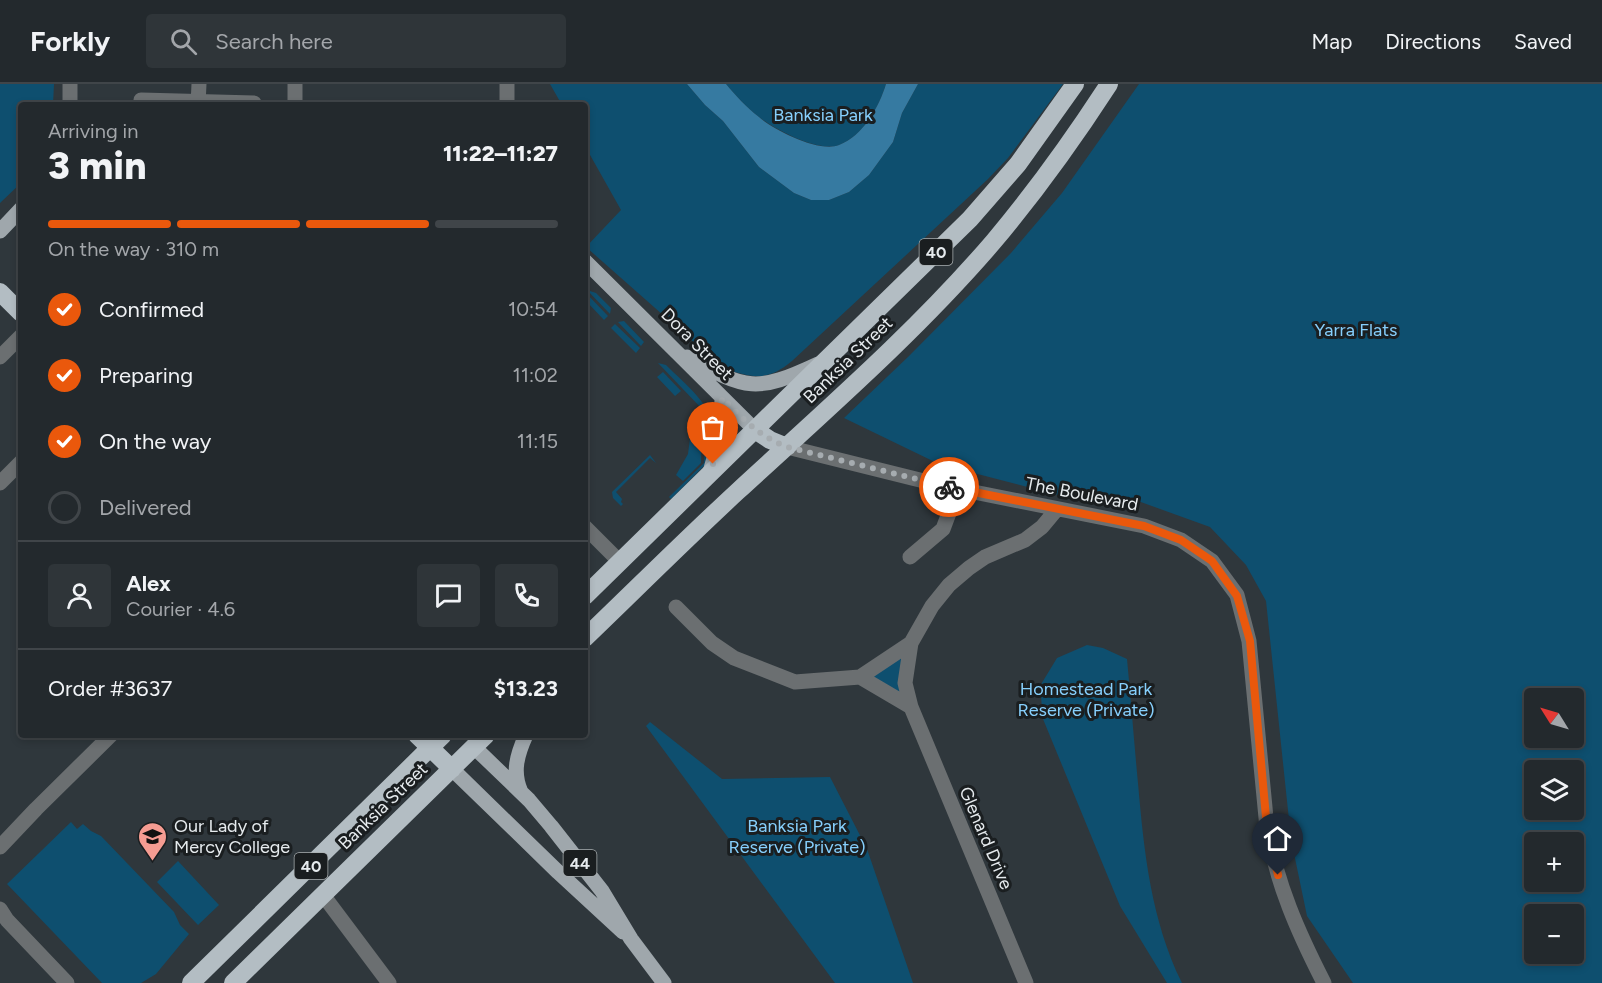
<!DOCTYPE html>
<meta charset="utf-8">
<style>
body{margin:0;font-family:Figtree,sans-serif;background:#2f3539;color:#f1f3f6;height:100vh;display:flex;flex-direction:column;font-size:22px;white-space:nowrap}
*{box-sizing:border-box;margin:0}
p{font-size:20px;color:#a3a6aa}
.icon{flex:none;width:33px;height:33px;fill:none;stroke:currentColor;stroke-width:2;stroke-linecap:round;stroke-linejoin:round}
.map{position:relative;flex:1;overflow:hidden}
.drawer{position:absolute;left:18px;top:18px;width:570px;height:636px;display:flex;flex-direction:column;background:#23292d;border-radius:6px;box-shadow:0 3px 9px #0003,0 0 0 2px #404549}
.drawer>*{flex:none}
.needle{width:39px;rotate:307deg}
.buttons{position:absolute;left:1524px;top:604px;display:grid;gap:12px}
.buttons a{display:grid;place-items:center;width:60px;height:60px;border-radius:6px;background:#23292d;box-shadow:0 3px 9px #0003,0 0 0 2px #404549;font-size:30px}
.pin{position:absolute;display:grid;place-items:center;width:51px;height:51px;color:#fff;margin:-62px -26px;border-radius:50% 50% 50% 0;rotate:-45deg;box-shadow:0 0 6px #0007}
.pin .icon{rotate:45deg}
.courier{position:absolute;display:grid;place-items:center;width:60px;height:60px;margin:-30px;border:4px solid #ea580c;border-radius:50%;background:#fff;color:#222;box-shadow:0 2px 8px #0007}
.overview em{font-style:normal;font-weight:800}
.overview div{display:flex;flex-direction:column-reverse}
.overview{display:flex;align-items:center;justify-content:space-between;height:102px;padding:0 30px}
h1{font-size:39px;font-weight:800;line-height:45px}
.bar{display:grid;grid-template-columns:repeat(4,1fr);gap:9px 6px;align-content:center;height:72px;padding:0 30px}
.bar i{height:8px;border-radius:4px;background:#404549}
.bar .active{background:#ea580c}
.bar p{grid-column:span 4}
.line{display:flex;align-items:center;gap:15px;padding:0 30px;border-top:2px solid #404549}
.line div{flex:1}
.round{display:grid;place-items:center;flex:none;width:63px;height:63px;border-radius:6px;background:#2f3539}
ol{padding:0 30px;list-style:none}
li{display:flex;align-items:center;gap:18px;height:66px}
li p{margin-inline-start:auto}
li .icon{padding:6px;border-radius:50%;background:#ea580c;color:#fff;stroke-width:4}
li:last-child{color:#a3a6aa}
li i{width:33px;height:33px;border:3px solid #404549;border-radius:50%}
header{display:flex;align-items:center;gap:36px;box-sizing:border-box;height:84px;padding:0 30px;background:#23292d;border-bottom:2px solid #404549}
header strong{font-size:28px}
nav{display:flex;gap:33px;margin-inline-start:auto;font-size:21px}
.search{width:420px;height:54px;background:#2f3539;display:flex;align-items:center;gap:15px;box-sizing:border-box;padding:0 21px;border-radius:6px;color:#a3a6aa;font-size:22px}
.map>svg:first-child{display:block}
.green{fill:#0e4f6f;fill-rule:evenodd}
.water{fill:#367aa1}
.lines{fill:none;stroke-linecap:round;stroke-linejoin:round}
.minor{stroke:#6b6f71;stroke-width:15}
.major{stroke:#9fa7ac;stroke-width:15}
.highway{stroke:#b3bdc3;stroke-width:18}
.done{stroke:#a6acb0;stroke-width:6;stroke-dasharray:0 10.8}
.route{stroke:#ea580c;stroke-width:8}
.labels{text-anchor:middle;dominant-baseline:central;stroke-width:6;stroke-linejoin:round;paint-order:stroke}
.shield{fill:#1a1e20;stroke:#a9aeb0;stroke-width:1.5}
.shield-label{font-size:16px;font-weight:bold;fill:#e6ebee}
.park-label{font-size:18px;fill:#86cffc;stroke:#1a1e20}
.street-label{font-size:18px;fill:#e6ebee;stroke:#1a1e20}
.poi-label{font-size:18px;fill:#e6ebee;stroke:#1a1e20;text-anchor:start}
</style>
<header>
<strong>Forkly</strong>
<div class="search"><svg class="icon" aria-label="search" viewBox="0 0 24 24"><circle cx="10" cy="10" r="6"/><path d="M15 15l6 6"/></svg>Search here</div>
<nav><a>Map</a><a>Directions</a><a>Saved</a></nav>
</header>
<div class="map">
<svg width="1602" height="899" viewBox="0 0 1602 899">
<rect width="100%" height="100%" fill="#2f373c"/>
<path class="green" d="M0,0h54l-1,21h-32v78l-21,20z
M550,0h137l18,21 18,16 36,46 35,26 17,7h18l20,-8 20,-17 24,-33 9,-29 16,-29h145l-55,74 -20,21 -196,182c-25,21 -40,17 -69,7l-137,-121 35,-37 -36,-64v-41h-23z
M726,0h160c-7,23 -23,52 -47,61 -20,8 -65,-16 -80,-28 -13,-10 -23,-21 -33,-33z
M1139,0h463v899h-249l-46,-67 -16,-77 -25,-238 -20,-36 -36,-38 -72,-26 -64,-2 -135,-35 -95,-46 65,-62 102,-103 51,-60zM1534,615h40v39h-40zM1534,687h40v39h-40zM1534,759h40v39h-40zM1534,831h40v39h-40z
M587,206l9,3 15,15 -1,6z
M585,208l23,24 -4,4 -16,-17 -3,2z
M624,237l20,21 -3,4 -23,-24z
M615,240l25,24 -4,5 -25,-25z
M658,279l8,2c20,20 44,38 50,66l-11,1 -1,-21z
M663,288l18,19 -6,5 -18,-19z
M702,342l-1,37 -18,18 -7,-6 12,-21 3,-24z
M705,350h11l-10,30 -35,35 -2,-2 35,-34z
M650,371l6,8 -6,-5 -34,34 6,7 -1,3 2,2 -2,2 -8,-8 -1,-6z
M1087,561l16,3 24,11c4,41 7,83 11,124 6,69 13,137 44,200h-15l-47,-77 -77,-187 -3,-33 17,-28z
M906,565v53l-40,-25z
M650,638l72,57 108,-2 37,72 46,134h-78l-189,-257z
M71,738l6,7 6,-5 8,7 10,5 73,76 6,13 9,9 -33,40 -15,9h-39l-95,-99z
M178,777l41,44 -21,20 -41,-43z"/>
<path class="water" d="M687,0h39c10,12 20,23 33,33 15,13 60,36 80,28 24,-9 40,-38 47,-61h32l-16,29 -9,29 -24,33 -20,17 -20,8h-18l-17,-7 -35,-26 -36,-46 -18,-16z"/>
<g class="lines">
<path class="minor" d="M141,16l113,3
M70,21v-21
M198,21l1,-21
M295,21v-21
M507,21v-21
M0,273l21,-21
M787,363l157,39 200,40 37,14 31,21 25,34 12,46 18,187c10,57 31,104 57,155
M0,399l21,-21
M585,443l35,35
M910,473l33,-28 6,-16 -5,-27
M676,523l36,36 22,15 61,24 65,-5 51,-34
M860,593l51,30
M0,763l36,-38 75,-74
M323,811l66,88
M0,825l7,11 60,63
M1026,899l-115,-276 -6,-24 6,-40 21,-37 17,-21 20,-17 16,-11 40,-17 17,-13 15,-18"/>
<path class="major" d="M0,147l21,-22
M585,177l170,169
M687,273c60,33 69,36 131,7
M710,388l11,-38 1,-36
M474,663l55,53 22,26 51,65 29,48 33,44
M452,685l106,103 65,60
M521,708c-9,-20 -4,-37 5,-57"/>
<path class="highway" d="M0,208l21,21
M755,346l15,10 17,7
M585,512l385,-377 48,-55 57,-80
M585,554c51,-49 101,-99 153,-147 88,-81 179,-160 256,-250 42,-50 80,-103 115,-157
M417,651l35,34
M191,899l252,-248
M233,899l253,-248"/>
</g>
<g class="lines">
<path class="done" d="M713,380l8,-30 1,-36c20,20 38,39 65,49l162,40"/>
<path class="route" d="M949,403l195,39 37,14 31,21 25,35 13,45 17,187 11,47"/>
</g>
<defs>
<symbol id="school-pin" viewBox="-11 -11 22 30"><path d="M0 17L-7.5 6A9.5 9.5 0 1 1 7.5 6Z" fill="#f59c92" stroke="#1a1e20"/><path d="M0-5L7-2L0 1L-7-2ZM-4 1L0 2.5L4 1V4Q0 6-4 4Z" fill="#111"/></symbol>
</defs>
<g fill-rule="evenodd">
<use href="#school-pin" x="136" y="736" width="33" height="45"/>
</g>
<g class="labels">
<g class="shield">
<rect x="919.5" y="155" width="33" height="26" rx="4.5"/>
<rect x="563.5" y="766" width="33" height="26" rx="4.5"/>
<rect x="294.5" y="769" width="33" height="26" rx="4.5"/>
</g>
<g class="shield-label">
<text x="936" y="168">40</text>
<text x="580" y="779">44</text>
<text x="311" y="782">40</text>
</g>
<g class="park-label">
<text x="823" y="31">Banksia Park</text>
<text x="1356" y="246">Yarra Flats</text>
<text x="1086" y="605">Homestead Park<tspan x="1086" dy="21">Reserve (Private)</tspan></text>
<text x="797" y="742">Banksia Park<tspan x="797" dy="21">Reserve (Private)</tspan></text>
</g>
<g class="street-label">
<text transform="translate(697 260) rotate(45)">Dora Street</text>
<text transform="translate(848 276) rotate(-44)">Banksia Street</text>
<text transform="translate(1082 410) rotate(11)">The Boulevard</text>
<text transform="translate(383 722) rotate(-44)">Banksia Street</text>
<text transform="translate(986 754) rotate(67)">Glenard Drive</text>
</g>
<g class="poi-label">
<text x="174" y="742">Our Lady of<tspan x="174" dy="21">Mercy College</tspan></text>
</g>
</g>
</svg>
<div class="buttons">
<a><svg class="needle" viewBox="-14 -14 28 28"><path d="M0-13l5 13h-10z" fill="#e53935"/><path d="M0 13l5-13h-10z" fill="#a3a6aa"/></svg></a>
<a><svg class="icon" aria-label="layers" viewBox="0 0 24 24"><path d="M12 4l9 5-9 5-9-5zM3 14l9 5 9-5"/></svg></a>
<a>+</a>
<a>−</a>
</div>
<div class="pin" style="left:713px;top:380px;background:#ea580c"><svg class="icon" aria-label="bag" viewBox="0 0 24 24"><path d="M5 8h14l-1 12H6zM9 8a3 3 0 0 1 6 0"/></svg></div>
<div class="pin" style="left:1278px;top:791px;background:#1f2937"><svg class="icon" aria-label="home" viewBox="0 0 24 24"><path d="M3 11l9-7 9 7M6 9v11h12V9"/></svg></div>
<div class="courier" style="left:949px;top:403px"><svg class="icon" aria-label="bike" viewBox="0 0 24 24"><circle cx="6" cy="16" r="4"/><circle cx="18" cy="16" r="4"/><path d="M6 16l4-8h5l3 8M10 8l3 8H6M13 5h3"/></svg></div>
<section class="drawer">
<div class="overview"><div><h1>3 min</h1><p>Arriving in</p></div><em>11:22–11:27</em></div>
<div class="bar"><i class="active"></i><i class="active"></i><i class="active"></i><i></i><p>On the way · 310 m</p></div>
<ol>
<li><svg class="icon" aria-label="check" viewBox="0 0 24 24"><path d="M5 12l5 5 9-10"/></svg>Confirmed<p>10:54</p></li>
<li><svg class="icon" aria-label="check" viewBox="0 0 24 24"><path d="M5 12l5 5 9-10"/></svg>Preparing<p>11:02</p></li>
<li><svg class="icon" aria-label="check" viewBox="0 0 24 24"><path d="M5 12l5 5 9-10"/></svg>On the way<p>11:15</p></li>
<li><i></i>Delivered</li>
</ol>
<div class="line" style="height:108px"><a class="round"><svg class="icon" aria-label="person" viewBox="0 0 24 24"><circle cx="12" cy="8" r="4"/><path d="M4 21q1-7 8-7t8 7"/></svg></a><div><b>Alex</b><p>Courier · 4.6</p></div><a class="round"><svg class="icon" aria-label="chat" viewBox="0 0 24 24"><path d="M4 5h16v11H9l-5 4z"/></svg></a><a class="round"><svg class="icon" aria-label="phone" viewBox="0 0 24 24"><path d="M5 4h4l2 5-3 2q2 4 5 5l2-3 5 2v4C11 20 4 13 5 4z"/></svg></a></div>
<div class="line" style="height:78px"><div>Order #3637</div><b>$13.23</b></div>
</section>
</div>
